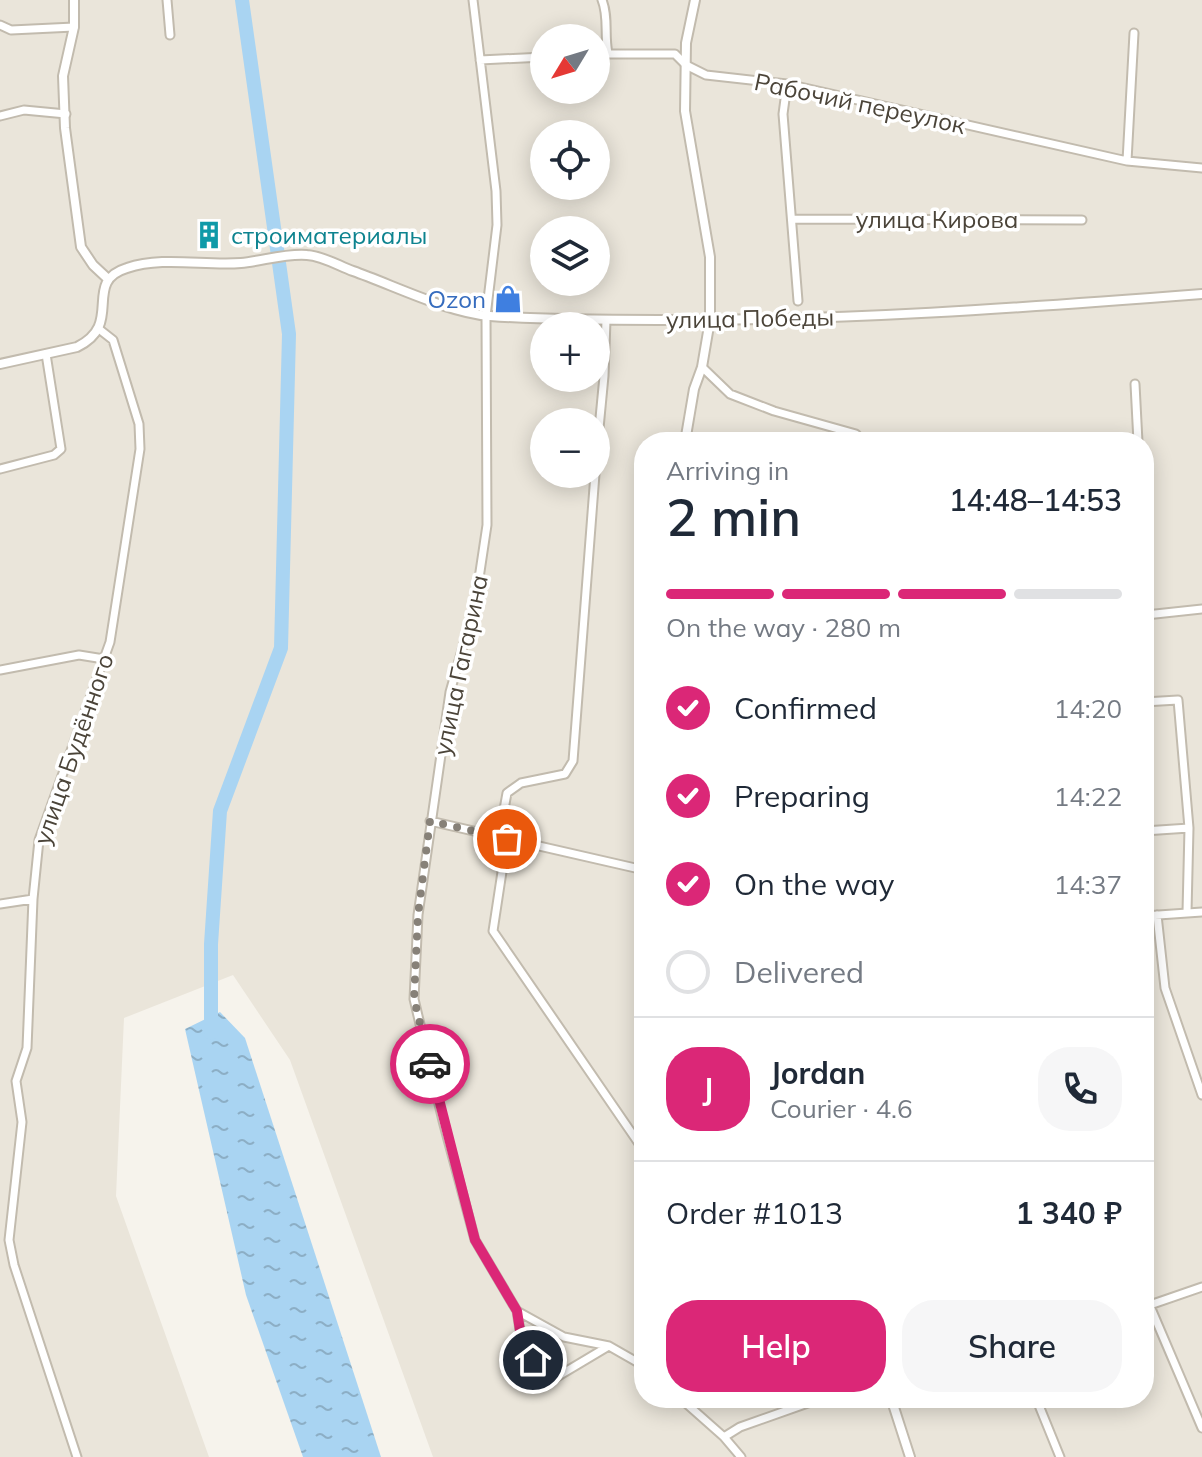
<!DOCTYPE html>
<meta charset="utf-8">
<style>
body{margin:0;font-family:Mulish,sans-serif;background:#f6f6f7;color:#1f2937;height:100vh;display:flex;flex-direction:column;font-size:30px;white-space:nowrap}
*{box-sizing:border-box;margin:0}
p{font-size:26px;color:#747a83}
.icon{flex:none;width:44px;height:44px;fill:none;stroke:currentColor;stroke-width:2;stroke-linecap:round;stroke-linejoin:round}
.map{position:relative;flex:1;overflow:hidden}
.side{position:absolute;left:634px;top:432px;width:520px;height:976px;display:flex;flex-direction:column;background:#fff;border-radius:32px;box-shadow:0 4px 20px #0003}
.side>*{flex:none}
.needle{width:52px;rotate:232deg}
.controls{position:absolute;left:530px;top:24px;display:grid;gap:16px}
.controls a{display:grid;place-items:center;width:80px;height:80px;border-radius:50%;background:#fff;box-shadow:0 4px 20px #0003;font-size:40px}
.pin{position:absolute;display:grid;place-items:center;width:68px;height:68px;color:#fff;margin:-34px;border:4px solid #fff;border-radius:50%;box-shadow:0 2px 8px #0007}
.courier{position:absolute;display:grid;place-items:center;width:80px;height:80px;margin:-40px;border:6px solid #db2777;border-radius:50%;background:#fff;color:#222;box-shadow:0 2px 10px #0007}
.overview em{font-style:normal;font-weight:600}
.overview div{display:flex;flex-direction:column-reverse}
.overview{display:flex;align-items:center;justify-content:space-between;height:136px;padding:0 32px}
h1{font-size:52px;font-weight:600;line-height:60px}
.bar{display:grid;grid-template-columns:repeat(4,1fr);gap:12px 8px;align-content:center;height:96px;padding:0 32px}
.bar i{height:10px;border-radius:6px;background:#e0e1e3}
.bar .on{background:#db2777}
.bar p{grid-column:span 4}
.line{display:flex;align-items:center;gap:20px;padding:0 32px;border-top:2px solid #e0e1e3}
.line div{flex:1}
.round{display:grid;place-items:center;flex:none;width:84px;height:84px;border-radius:32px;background:#f6f6f7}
ol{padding:0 32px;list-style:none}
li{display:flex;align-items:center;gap:24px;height:88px}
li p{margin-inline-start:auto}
li .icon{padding:8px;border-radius:50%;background:#db2777;color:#fff;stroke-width:4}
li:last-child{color:#747a83}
li i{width:44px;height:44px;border:4px solid #e0e1e3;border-radius:50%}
.cta{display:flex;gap:16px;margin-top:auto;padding:16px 32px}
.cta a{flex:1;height:92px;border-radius:32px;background:#db2777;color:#fff;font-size:32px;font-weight:600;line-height:92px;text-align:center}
.cta a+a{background:#f6f6f7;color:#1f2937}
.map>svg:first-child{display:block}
.residential{fill:#eae5da;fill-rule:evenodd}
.water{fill:url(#water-ripples)}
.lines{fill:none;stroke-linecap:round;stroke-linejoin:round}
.river{stroke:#a9d4f2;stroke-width:14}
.minor-casing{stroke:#c2bbae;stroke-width:11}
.tertiary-casing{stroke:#c2bbae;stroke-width:12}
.minor{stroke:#fff;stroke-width:7}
.tertiary{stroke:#fff;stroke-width:8}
.done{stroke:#878178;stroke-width:8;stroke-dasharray:0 14.4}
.route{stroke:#db2777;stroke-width:10}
.labels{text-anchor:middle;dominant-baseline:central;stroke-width:7;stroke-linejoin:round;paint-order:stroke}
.street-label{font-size:24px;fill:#4b4439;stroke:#fff}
.culture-label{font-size:24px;fill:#0d838f;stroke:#fff;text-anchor:start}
.shop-label{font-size:24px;fill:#366cbe;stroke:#fff;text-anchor:end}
</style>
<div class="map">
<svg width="1202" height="1457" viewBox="0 0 1202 1457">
<defs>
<pattern id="water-ripples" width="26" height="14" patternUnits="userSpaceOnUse" patternTransform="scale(2)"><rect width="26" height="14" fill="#a9d4f2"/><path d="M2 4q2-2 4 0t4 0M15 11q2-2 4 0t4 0" fill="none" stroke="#8caec5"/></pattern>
</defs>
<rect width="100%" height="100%" fill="#f6f3ec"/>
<path class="residential" d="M0,0h1202v1457h-769l-143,-397 -57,-85 -109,43 -8,178 93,261h-209zM544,38h52v52h-52zM544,134h52v52h-52zM544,230h52v52h-52zM544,326h52v52h-52zM544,422h52v52h-52zM644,442h500v956h-500z"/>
<path class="water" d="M220,1012l25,26 136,419h-78l-57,-162 -61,-266z"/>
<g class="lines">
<path class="river" d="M211,1033v-89l9,-133 61,-163 8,-314 -47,-334"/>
<defs>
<path id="minor" d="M167,0l3,35
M473,0l23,191 1,34 -11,91 1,209 -12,80 -25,87 -32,223 -4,84 29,122 32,119 42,71 47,26 45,9 35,20
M602,0c7,17 2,35 6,53
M0,25l11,5 63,-3
M596,54h79l11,11 20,10 81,9 340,77 75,7
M480,60l64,-3
M787,84l-4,30 15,187
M0,116l24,-6 42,4
M1127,161l7,-128
M792,219l290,1
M702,367l28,27 44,17 82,23 7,8
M1135,384l3,58
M596,460l8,-84 2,-56
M0,469l54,-14 7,-6 -15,-95
M1144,542l4,72
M1146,615l56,-6
M0,670l79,-15 25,4
M1144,702l34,-2 11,128 -2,84
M430,821l214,49
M1144,831l45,-3
M499,837l8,-44 14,-10 44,-9 8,-13 22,-287
M507,839l-14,92 151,220
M0,904l33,-5
M1157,915l8,73 37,107
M1144,916l58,-4
M1144,1292l58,136
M1144,1307l58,-20
M517,1311l4,26 24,47 62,-37
M680,1398l44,39 17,20
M1036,1398l24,59
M724,1437l16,-10 82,-29
M77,1457l-63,-192 -5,-25 13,-118 -6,-41 11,-33 6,-149 6,-59 71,-198 30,-193 -1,-25 -26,-84 -14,-11"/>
<path id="tertiary" d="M74,0v27l-11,49 2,52 16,119 12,18 15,14
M0,364l77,-17c48,-23 4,-65 50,-79 36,-12 77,-2 114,-5 21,-2 46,-10 66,-8 16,1 32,11 46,16 40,14 96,42 137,45 56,4 113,4 169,4 182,1 362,-12 543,-26
M685,442l9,-53 8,-22 8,-47v-63l-25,-146 1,-68 9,-43
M891,1398l19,59"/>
</defs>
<use href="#minor" class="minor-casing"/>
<use href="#tertiary" class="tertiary-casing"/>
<use href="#minor" class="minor"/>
<use href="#tertiary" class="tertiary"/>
</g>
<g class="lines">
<path class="done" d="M430,1064l-16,-65 4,-84 12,-94 77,18"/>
<path class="route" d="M430,1064l45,176 42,71 4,26 12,23"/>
</g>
<defs>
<symbol id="building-bare" viewBox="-9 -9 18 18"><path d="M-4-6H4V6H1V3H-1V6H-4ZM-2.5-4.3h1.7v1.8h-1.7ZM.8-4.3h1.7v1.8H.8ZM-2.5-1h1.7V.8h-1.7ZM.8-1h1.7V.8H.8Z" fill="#0f9aa8" stroke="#fff" stroke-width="2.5" paint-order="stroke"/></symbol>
<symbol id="shop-bare" viewBox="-9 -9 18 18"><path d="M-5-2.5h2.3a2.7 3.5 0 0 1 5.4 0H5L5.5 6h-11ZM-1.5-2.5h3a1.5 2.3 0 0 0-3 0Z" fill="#3f7fe0" stroke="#fff" stroke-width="2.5" paint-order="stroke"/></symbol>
</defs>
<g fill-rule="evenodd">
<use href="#building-bare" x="189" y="215" width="40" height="40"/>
<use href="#shop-bare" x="488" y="279" width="40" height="40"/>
</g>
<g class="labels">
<g class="street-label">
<text transform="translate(860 103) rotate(12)">Рабочий переулок</text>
<text x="937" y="219">улица Кирова</text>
<text transform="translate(750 318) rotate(-1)">улица Победы</text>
<text transform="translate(460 665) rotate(-78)">улица Гагарина</text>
<text transform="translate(73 749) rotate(-71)">улица Будённого</text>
</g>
<g class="culture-label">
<text x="231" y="235">строиматериалы</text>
</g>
<g class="shop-label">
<text x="486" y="299">Ozon</text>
</g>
</g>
</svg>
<div class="controls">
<a><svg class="needle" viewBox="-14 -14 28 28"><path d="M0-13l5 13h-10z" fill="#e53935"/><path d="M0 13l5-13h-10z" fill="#747a83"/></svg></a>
<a><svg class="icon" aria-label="locate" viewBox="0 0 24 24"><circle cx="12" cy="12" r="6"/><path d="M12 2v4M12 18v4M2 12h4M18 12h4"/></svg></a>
<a><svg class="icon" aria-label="layers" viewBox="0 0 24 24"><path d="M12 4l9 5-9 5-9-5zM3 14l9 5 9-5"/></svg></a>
<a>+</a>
<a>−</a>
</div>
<div class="pin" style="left:507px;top:839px;background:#ea580c"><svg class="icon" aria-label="bag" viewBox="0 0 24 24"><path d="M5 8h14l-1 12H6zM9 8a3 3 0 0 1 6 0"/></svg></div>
<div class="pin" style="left:533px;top:1360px;background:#1f2937"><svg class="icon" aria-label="home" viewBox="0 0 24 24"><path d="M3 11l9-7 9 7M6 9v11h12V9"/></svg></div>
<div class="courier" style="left:430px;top:1064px"><svg class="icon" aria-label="car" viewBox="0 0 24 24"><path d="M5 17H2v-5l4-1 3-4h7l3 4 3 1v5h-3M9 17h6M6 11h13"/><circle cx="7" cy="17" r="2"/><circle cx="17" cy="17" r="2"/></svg></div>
<section class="side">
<div class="overview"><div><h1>2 min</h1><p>Arriving in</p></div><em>14:48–14:53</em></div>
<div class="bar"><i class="on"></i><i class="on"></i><i class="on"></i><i></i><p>On the way · 280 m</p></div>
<ol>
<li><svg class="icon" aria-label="check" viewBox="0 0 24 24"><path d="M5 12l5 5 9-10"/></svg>Confirmed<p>14:20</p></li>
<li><svg class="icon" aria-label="check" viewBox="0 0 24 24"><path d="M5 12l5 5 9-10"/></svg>Preparing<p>14:22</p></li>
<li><svg class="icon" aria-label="check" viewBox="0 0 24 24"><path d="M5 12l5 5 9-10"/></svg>On the way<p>14:37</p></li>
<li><i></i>Delivered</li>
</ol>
<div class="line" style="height:144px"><b class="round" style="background:#db2777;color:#fff">J</b><div><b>Jordan</b><p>Courier · 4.6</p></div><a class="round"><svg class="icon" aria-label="phone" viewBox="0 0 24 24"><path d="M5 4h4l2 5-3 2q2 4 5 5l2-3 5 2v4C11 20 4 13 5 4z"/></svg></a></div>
<div class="line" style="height:104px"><div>Order #1013</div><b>1 340 ₽</b></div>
<div class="cta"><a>Help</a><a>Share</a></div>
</section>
</div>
